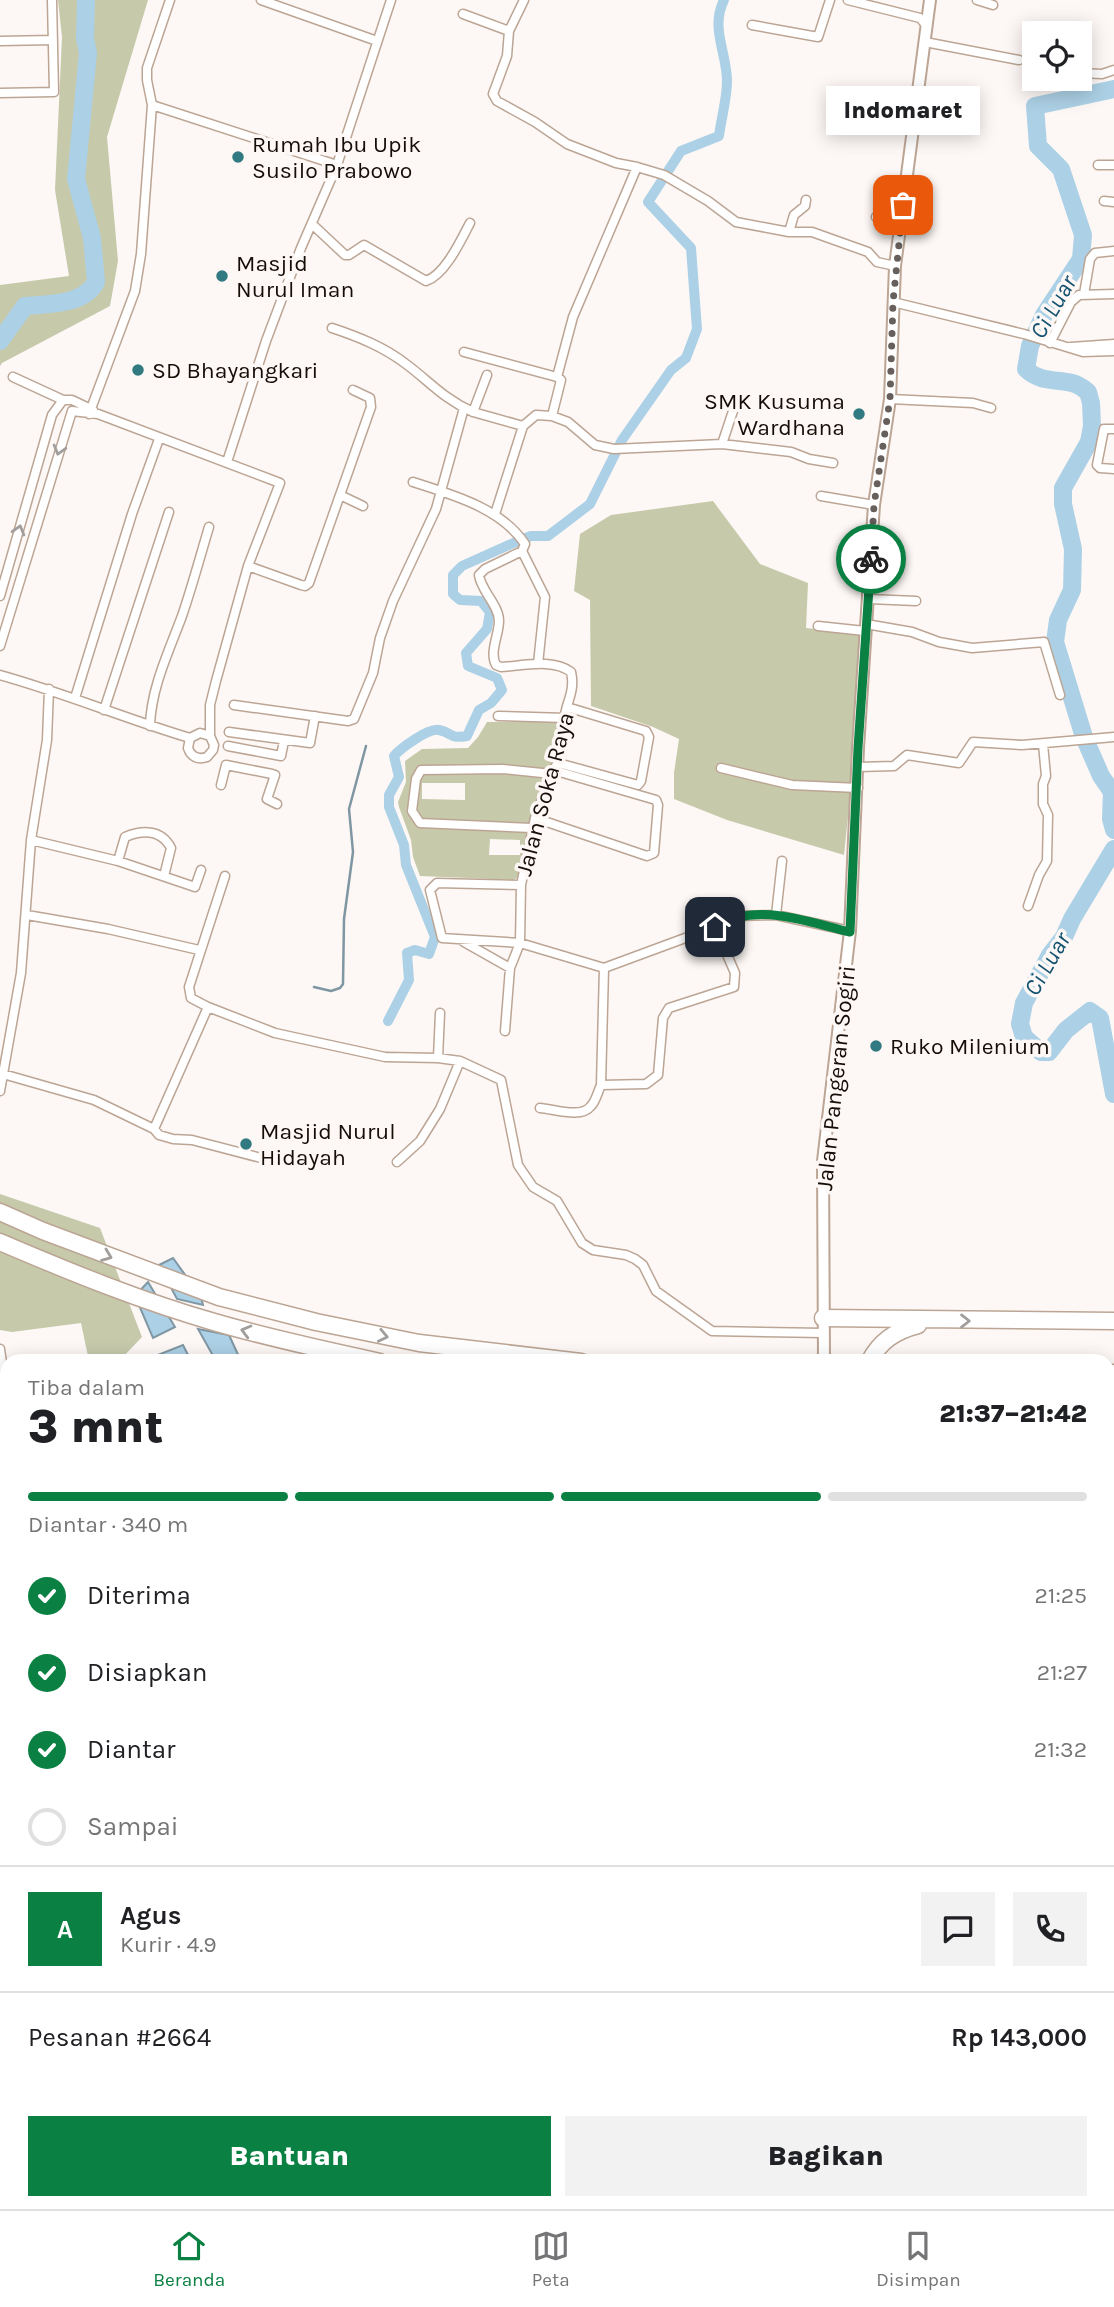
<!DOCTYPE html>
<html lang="id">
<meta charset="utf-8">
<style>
body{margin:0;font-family:Karla,sans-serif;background:#f2f2f2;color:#202124;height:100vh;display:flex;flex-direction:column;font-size:26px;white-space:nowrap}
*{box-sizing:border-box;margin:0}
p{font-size:23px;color:#757577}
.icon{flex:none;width:38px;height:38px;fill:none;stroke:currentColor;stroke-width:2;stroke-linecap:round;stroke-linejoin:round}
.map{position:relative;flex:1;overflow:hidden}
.details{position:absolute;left:0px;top:1354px;width:1115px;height:856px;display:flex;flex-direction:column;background:#fff;border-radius:21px 21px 0 0;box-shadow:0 4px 18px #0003}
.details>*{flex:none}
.tools{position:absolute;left:1022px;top:21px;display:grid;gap:14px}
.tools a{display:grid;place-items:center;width:70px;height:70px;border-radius:0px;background:#fff;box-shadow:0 4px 18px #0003;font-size:35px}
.pin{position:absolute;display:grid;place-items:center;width:60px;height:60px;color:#fff;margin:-30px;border-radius:14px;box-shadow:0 4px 10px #0006}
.courier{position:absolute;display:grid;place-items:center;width:70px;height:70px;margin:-35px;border:5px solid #0b8043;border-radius:50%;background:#fff;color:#222;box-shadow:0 2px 9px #0007}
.bubble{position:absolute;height:49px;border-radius:0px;background:#fff;box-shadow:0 4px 18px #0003;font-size:23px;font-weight:800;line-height:49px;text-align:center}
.summary em{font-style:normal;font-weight:800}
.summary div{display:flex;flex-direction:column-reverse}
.summary{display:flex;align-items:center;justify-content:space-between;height:119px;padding:0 28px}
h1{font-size:46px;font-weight:800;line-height:52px}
.bar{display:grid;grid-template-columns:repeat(4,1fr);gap:10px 7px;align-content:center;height:84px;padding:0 28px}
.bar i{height:9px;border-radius:5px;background:#e0e0e0}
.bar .selected{background:#0b8043}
.bar p{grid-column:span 4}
.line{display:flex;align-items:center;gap:18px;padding:0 28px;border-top:2px solid #e0e0e0}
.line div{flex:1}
.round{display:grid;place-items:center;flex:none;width:74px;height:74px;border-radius:0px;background:#f2f2f2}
ol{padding:0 28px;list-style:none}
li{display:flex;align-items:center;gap:21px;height:77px}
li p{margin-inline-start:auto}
li .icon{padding:7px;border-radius:50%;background:#0b8043;color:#fff;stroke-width:4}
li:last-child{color:#757577}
li i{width:38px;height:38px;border:4px solid #e0e0e0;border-radius:50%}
.cta{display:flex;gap:14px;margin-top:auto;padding:14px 28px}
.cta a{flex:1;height:80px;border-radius:0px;background:#0b8043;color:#fff;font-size:28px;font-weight:800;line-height:80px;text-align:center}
.cta a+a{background:#f2f2f2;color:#202124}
.dock{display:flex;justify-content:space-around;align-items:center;height:98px;border-top:2px solid #e0e0e0;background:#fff;font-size:19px;color:#757577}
.dock a{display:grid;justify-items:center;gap:4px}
.dock .selected{color:#0b8043}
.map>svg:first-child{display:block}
.green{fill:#c6c9aa;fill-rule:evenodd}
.water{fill:#acd0e5;stroke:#7f96a3;stroke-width:2}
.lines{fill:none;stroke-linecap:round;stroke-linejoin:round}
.stream{stroke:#7f96a3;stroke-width:2.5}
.canal{stroke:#acd0e5;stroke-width:10}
.river{stroke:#acd0e5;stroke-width:18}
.minor-casing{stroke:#bca594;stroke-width:11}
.tertiary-casing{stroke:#bca594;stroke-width:14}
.primary-casing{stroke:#bca594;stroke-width:18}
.motorway-casing{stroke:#bca594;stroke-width:19}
.minor{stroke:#fff;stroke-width:8}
.tertiary{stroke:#fff;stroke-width:10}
.primary{stroke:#fff;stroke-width:14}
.motorway{stroke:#fff;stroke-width:16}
.oneway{stroke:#a19e9c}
.done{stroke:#665f5b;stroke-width:7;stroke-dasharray:0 12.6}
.route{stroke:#0b8043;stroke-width:9}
.poi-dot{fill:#327a81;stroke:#fdf8f5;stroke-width:2.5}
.labels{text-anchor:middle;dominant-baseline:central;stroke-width:7;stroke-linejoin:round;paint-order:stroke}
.poi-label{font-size:23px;fill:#150d08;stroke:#fdf8f5;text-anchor:start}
.street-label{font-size:23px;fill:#150d08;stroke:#fdf8f5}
.water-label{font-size:24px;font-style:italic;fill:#135270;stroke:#fdf8f5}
</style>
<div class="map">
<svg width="1114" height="2209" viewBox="0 0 1114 2209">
<rect width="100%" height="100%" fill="#fdf8f5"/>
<path class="green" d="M58,0h90l-41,137 11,124 -8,45 -108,57 -2,3v-81l69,-9 -14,-86 7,-153z
M713,501l47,63 48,19 -2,45 61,6 -23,221 -117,-35 -53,-21v-26l5,-34 -26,-12 -62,-21 -1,-106 -16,-9 6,-57 31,-19z
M556,721l4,2 -3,35 -40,120 -4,2 -93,-4 -7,-19 -2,-17 -12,-33 -1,-5 8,-20 -1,-21 17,-12 46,-1 10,-11 9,-15zM422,783h43v17l-43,-1zM490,839l30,1v15h-31z
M0,1194l100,34 42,109 -23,24h-30l-8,-38 -69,9 -12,-2z
M203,2203h208l1,6h-211z"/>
<path class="water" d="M173,1258l28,39 2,8 -26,-6 -18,-34z
M148,1282l27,45 -22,11 -18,-42z
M198,1329l31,6 12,26h-25z
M183,1345l8,16h-35l-6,-3z"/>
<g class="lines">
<path class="stream" d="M314,987l17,4 9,-3 3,-4 1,-65 9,-67 -4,-43 17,-63"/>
<path class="canal" d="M388,1021l21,-41 -2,-27 8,-3 14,4 6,-17 -29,-72 -2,-20 -15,-38v-12l10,-18 -5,-21c7,-8 34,-28 45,-26 14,3 10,9 28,6l12,-26 12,-7 11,-13 -5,-12 -29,-12 -2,-13 21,-24 3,-17 -9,-11 -21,-1 -7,-6v-19l9,-9 56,-25 13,-5h17l42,-32 32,-64 49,-70 15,-12 11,-29 -6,-81 -43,-46 33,-51 38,-15c2,-17 8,-37 8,-55 0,-28 -17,-53 -3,-81"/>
<path class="river" d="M1114,89l-79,17 3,40 23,23 22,66 -2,24 -37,56 -14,31 -4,23c13,13 29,10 46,14 6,1 11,5 16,9l3,11 1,23 -3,16 -26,46v16l10,45 -1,41 -14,30 -3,22 29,95 17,39 11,16 -1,27 3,11
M0,341l25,-35c24,-2 59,-1 71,-24l-4,-44 -16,-59 12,-126 -3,-15 1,-38
M1114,849l-42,70 -8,18 -14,18 -26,48 -4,21 4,13 17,15h8l17,-22 24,-19 10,7 14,76"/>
<defs>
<path id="minor" d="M261,0l116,41
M524,0l-15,31 -2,25 -14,38 4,7 38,21 32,22 49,19 21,4 27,8 44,26 28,21 53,10h23l56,20 9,10 18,4
M848,0l72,18 7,8
M977,0l16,5
M463,14l46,17
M752,25l66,12 12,-37
M0,41l53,-1
M925,42l94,18
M1080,73l22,1 12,-4
M0,93l54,-1 -2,-92
M152,105l185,60
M1098,165h16
M1104,201l10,1
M876,217l25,2
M313,225l32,30h4l15,-10 62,36c19,-6 35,-41 44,-58
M789,232l5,-17 11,-9 1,-6
M1084,294l6,-35 5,-6 19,-2
M893,302l131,32 59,18 31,-1
M332,328c27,9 52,19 74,36 23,17 39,36 67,48
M1050,343l21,-41 8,-7 35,-1
M1071,347l43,-3
M464,352l93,25
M487,375l-14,37 50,14
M13,377l50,23
M890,399l83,4 18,5
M89,414l46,-123 6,-37 11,-149 -5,-25v-12l23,-68
M552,416l9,-36 -4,-3 16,-60 64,-150
M1114,429h-10l-7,36 3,3 14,1
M722,444l14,-42
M227,462l39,-121 35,-93 36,-83 54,-165
M413,482c40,13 88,26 112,62l-3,7 -37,18 -6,6c2,16 20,30 20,46 0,14 -10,31 -3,44l5,2c21,-1 52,-9 70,5 3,13 0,22 -4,34 -5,18 -6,38 -9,57l-5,7 -18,48 -14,67 -1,58 -10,25 -5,63
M340,495l23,11
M821,496l53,9
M495,514l28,-88 13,-11 16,1 16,6 27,23 19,4 108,-5 69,8 18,7 24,4
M522,551l23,46 -7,67
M248,566l53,19 4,1 4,-3 62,-176 -1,-9 -17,-8
M0,596l52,-181 11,-15h9l21,10
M869,599l47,2
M866,624l46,8 27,10 33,6 72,-6 16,53
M818,626l47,5
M0,646l72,-235 26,3 182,69 -32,83 -32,115 -6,24v31l4,9 -1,5 -6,7c-9,3 -16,0 -19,-9l2,-10 10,-5 10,3
M0,675c65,18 126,44 190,63
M75,698l57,-184 27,-75
M234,705l114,16 6,-2 19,-46 7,-35 13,-37 43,-92 28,-101
M104,710l65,-198
M498,716l68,2
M150,726c1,-38 19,-75 32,-110 10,-29 18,-59 27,-89
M229,732l81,11 5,-27
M228,746l53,10 3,-15
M558,763l80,22 3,-4 8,-44 -3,-6 -79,-24
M857,767l37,-1 13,-11 52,8 14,-21 49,3 92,-8
M721,768l71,17 66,3
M221,785l5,-20 46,9 3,1 -8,24 10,5
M535,818l112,38 7,-3 4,-48 -2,-5 -103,-30
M532,828l-112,-5 -8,-12 4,-32 5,-9 82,-1 49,5
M31,840l87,21 77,26 6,-17
M118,861l7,-24c17,-7 36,-8 46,11l-7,28
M225,876l-36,111 2,11 17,9 67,26 110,24 53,1 22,3 41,19 17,85 15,22 24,14 25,42 11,7 33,5 9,4 8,6 13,26 56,40 112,2
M521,885l-84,-2 -7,7 12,48 78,5 84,25 111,-41 21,-11 40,-1 74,16
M1028,906l11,-31 8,-14 1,-46 -5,-11v-20l3,-8 -3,-32
M27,915l81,14 91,21
M776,915l6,-54
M464,942l46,26
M438,1058l2,-45
M3,1074l91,26 60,29 5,6 14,4 19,1 69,18
M601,1085l45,-1 12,-9 5,-57 6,-10 65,-21 1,-14 -20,-46
M0,1091l21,-118 10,-133 16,-100 2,-51
M540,1108c14,1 41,11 51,-2 5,-5 7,-15 10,-21l3,-117
M154,1129l54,-122
M397,1162l23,-21 20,-32 20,-48
M0,1349l3,21 -3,34
M0,1556l7,-2
M0,1573l7,21
M0,1713l5,16
M0,1805l7,-3
M1108,1854l6,1
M1108,1907h6
M0,1957l7,-1
M1108,1973h6
M1108,2092l6,1
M0,2103h7
M24,2203v6
M366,2203v6
M467,2203l10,6
M556,2203l1,6
M728,2203v6
M375,2209l13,-6
M749,2209l3,-6
M876,2209v-6
M1066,2209v-6"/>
<path id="tertiary" d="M824,1362l-1,-201 27,-230 8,-183 16,-243 16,-106 5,-133 35,-266
M992,2209l1,-6"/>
<path id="primary" d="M0,1743l7,10
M0,1773l7,13
M91,2203v6
M108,2203v6"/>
<path id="motorway" d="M0,1212l43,19 176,66 97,25 103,21 162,19
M0,1242c70,30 141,59 214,80 55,16 110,28 166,40
M823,1318l291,3
M869,1362c11,-21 26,-31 49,-37
M1108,1373h6
M1108,1399h6
M1108,1452h6"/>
</defs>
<use href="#minor" class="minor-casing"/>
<use href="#tertiary" class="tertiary-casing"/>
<use href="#primary" class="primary-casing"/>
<use href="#motorway" class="motorway-casing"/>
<use href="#minor" class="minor"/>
<use href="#tertiary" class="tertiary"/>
<use href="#primary" class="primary"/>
<use href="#motorway" class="motorway"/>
</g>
<defs><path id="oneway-chevron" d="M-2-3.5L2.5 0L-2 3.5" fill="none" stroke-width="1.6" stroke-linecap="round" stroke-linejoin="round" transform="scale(1.75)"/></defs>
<g class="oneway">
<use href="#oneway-chevron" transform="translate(59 450) rotate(106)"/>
<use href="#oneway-chevron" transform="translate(19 530) rotate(-74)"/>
<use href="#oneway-chevron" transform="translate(107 1256) rotate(21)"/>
<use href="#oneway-chevron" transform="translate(965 1321)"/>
<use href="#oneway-chevron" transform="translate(246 1331) rotate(-165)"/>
<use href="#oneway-chevron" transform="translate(383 1336) rotate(12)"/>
</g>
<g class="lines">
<path class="done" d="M871,559l3,-54 16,-106 3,-97 10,-97"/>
<path class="route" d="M715,927c41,-26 92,-5 135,5l8,-184 13,-189"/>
</g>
<g class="poi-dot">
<circle cx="238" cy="157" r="7"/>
<circle cx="222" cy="276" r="7"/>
<circle cx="138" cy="370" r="7"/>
<circle cx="859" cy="414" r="7"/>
<circle cx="876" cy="1046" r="7"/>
<circle cx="246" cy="1144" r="7"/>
</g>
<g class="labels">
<g class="poi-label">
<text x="252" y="144">Rumah Ibu Upik<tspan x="252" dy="26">Susilo Prabowo</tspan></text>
<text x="236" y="263">Masjid<tspan x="236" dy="26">Nurul Iman</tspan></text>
<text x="152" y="370">SD Bhayangkari</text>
<text x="845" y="401" text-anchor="end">SMK Kusuma<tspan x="845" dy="26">Wardhana</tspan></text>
<text x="890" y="1046">Ruko Milenium</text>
<text x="260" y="1131">Masjid Nurul<tspan x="260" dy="26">Hidayah</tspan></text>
</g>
<g class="street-label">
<text transform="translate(545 794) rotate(-75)">Jalan Soka Raya</text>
<text transform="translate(836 1078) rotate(-84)">Jalan Pangeran Sogiri</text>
</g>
<g class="water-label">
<text transform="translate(1053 307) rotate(-60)">Ci Luar</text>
<text transform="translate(1047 964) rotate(-60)">Ci Luar</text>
</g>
</g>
</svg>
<div class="tools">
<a><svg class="icon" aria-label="locate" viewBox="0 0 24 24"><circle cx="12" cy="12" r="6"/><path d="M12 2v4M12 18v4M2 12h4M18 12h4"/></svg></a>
</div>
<div class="pin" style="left:903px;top:205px;background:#ea580c"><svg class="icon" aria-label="bag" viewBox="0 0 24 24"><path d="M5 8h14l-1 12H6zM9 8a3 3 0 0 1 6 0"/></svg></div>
<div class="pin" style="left:715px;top:927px;background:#1f2937"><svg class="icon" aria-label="home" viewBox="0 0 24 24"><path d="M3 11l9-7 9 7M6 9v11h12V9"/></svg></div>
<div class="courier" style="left:871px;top:559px"><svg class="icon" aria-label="bike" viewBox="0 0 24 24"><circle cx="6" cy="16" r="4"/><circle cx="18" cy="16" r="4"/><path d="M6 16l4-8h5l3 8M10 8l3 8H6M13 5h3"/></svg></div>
<div class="bubble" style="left:826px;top:86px;width:154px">Indomaret</div>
<section class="details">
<div class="summary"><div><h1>3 mnt</h1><p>Tiba dalam</p></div><em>21:37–21:42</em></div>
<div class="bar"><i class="selected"></i><i class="selected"></i><i class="selected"></i><i></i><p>Diantar · 340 m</p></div>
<ol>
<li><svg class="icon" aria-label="check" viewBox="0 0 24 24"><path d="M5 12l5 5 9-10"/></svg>Diterima<p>21:25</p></li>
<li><svg class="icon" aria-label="check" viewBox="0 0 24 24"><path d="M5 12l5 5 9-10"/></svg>Disiapkan<p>21:27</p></li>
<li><svg class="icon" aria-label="check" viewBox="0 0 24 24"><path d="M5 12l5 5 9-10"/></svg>Diantar<p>21:32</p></li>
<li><i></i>Sampai</li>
</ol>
<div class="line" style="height:126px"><b class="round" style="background:#0b8043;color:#fff">A</b><div><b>Agus</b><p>Kurir · 4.9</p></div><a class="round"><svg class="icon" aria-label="chat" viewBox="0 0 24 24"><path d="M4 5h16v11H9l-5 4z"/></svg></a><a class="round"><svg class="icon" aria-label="phone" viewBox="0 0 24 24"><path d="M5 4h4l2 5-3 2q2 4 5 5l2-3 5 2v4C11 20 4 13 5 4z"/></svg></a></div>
<div class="line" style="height:91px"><div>Pesanan #2664</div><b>Rp 143,000</b></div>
<div class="cta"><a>Bantuan</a><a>Bagikan</a></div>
</section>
</div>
<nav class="dock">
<a class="selected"><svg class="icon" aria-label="home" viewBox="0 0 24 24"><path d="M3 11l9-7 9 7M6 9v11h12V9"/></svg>Beranda</a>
<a><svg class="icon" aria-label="map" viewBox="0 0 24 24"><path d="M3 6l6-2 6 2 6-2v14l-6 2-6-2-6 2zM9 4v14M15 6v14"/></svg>Peta</a>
<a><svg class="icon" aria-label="saved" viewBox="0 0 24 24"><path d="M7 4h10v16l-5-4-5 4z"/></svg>Disimpan</a>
</nav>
